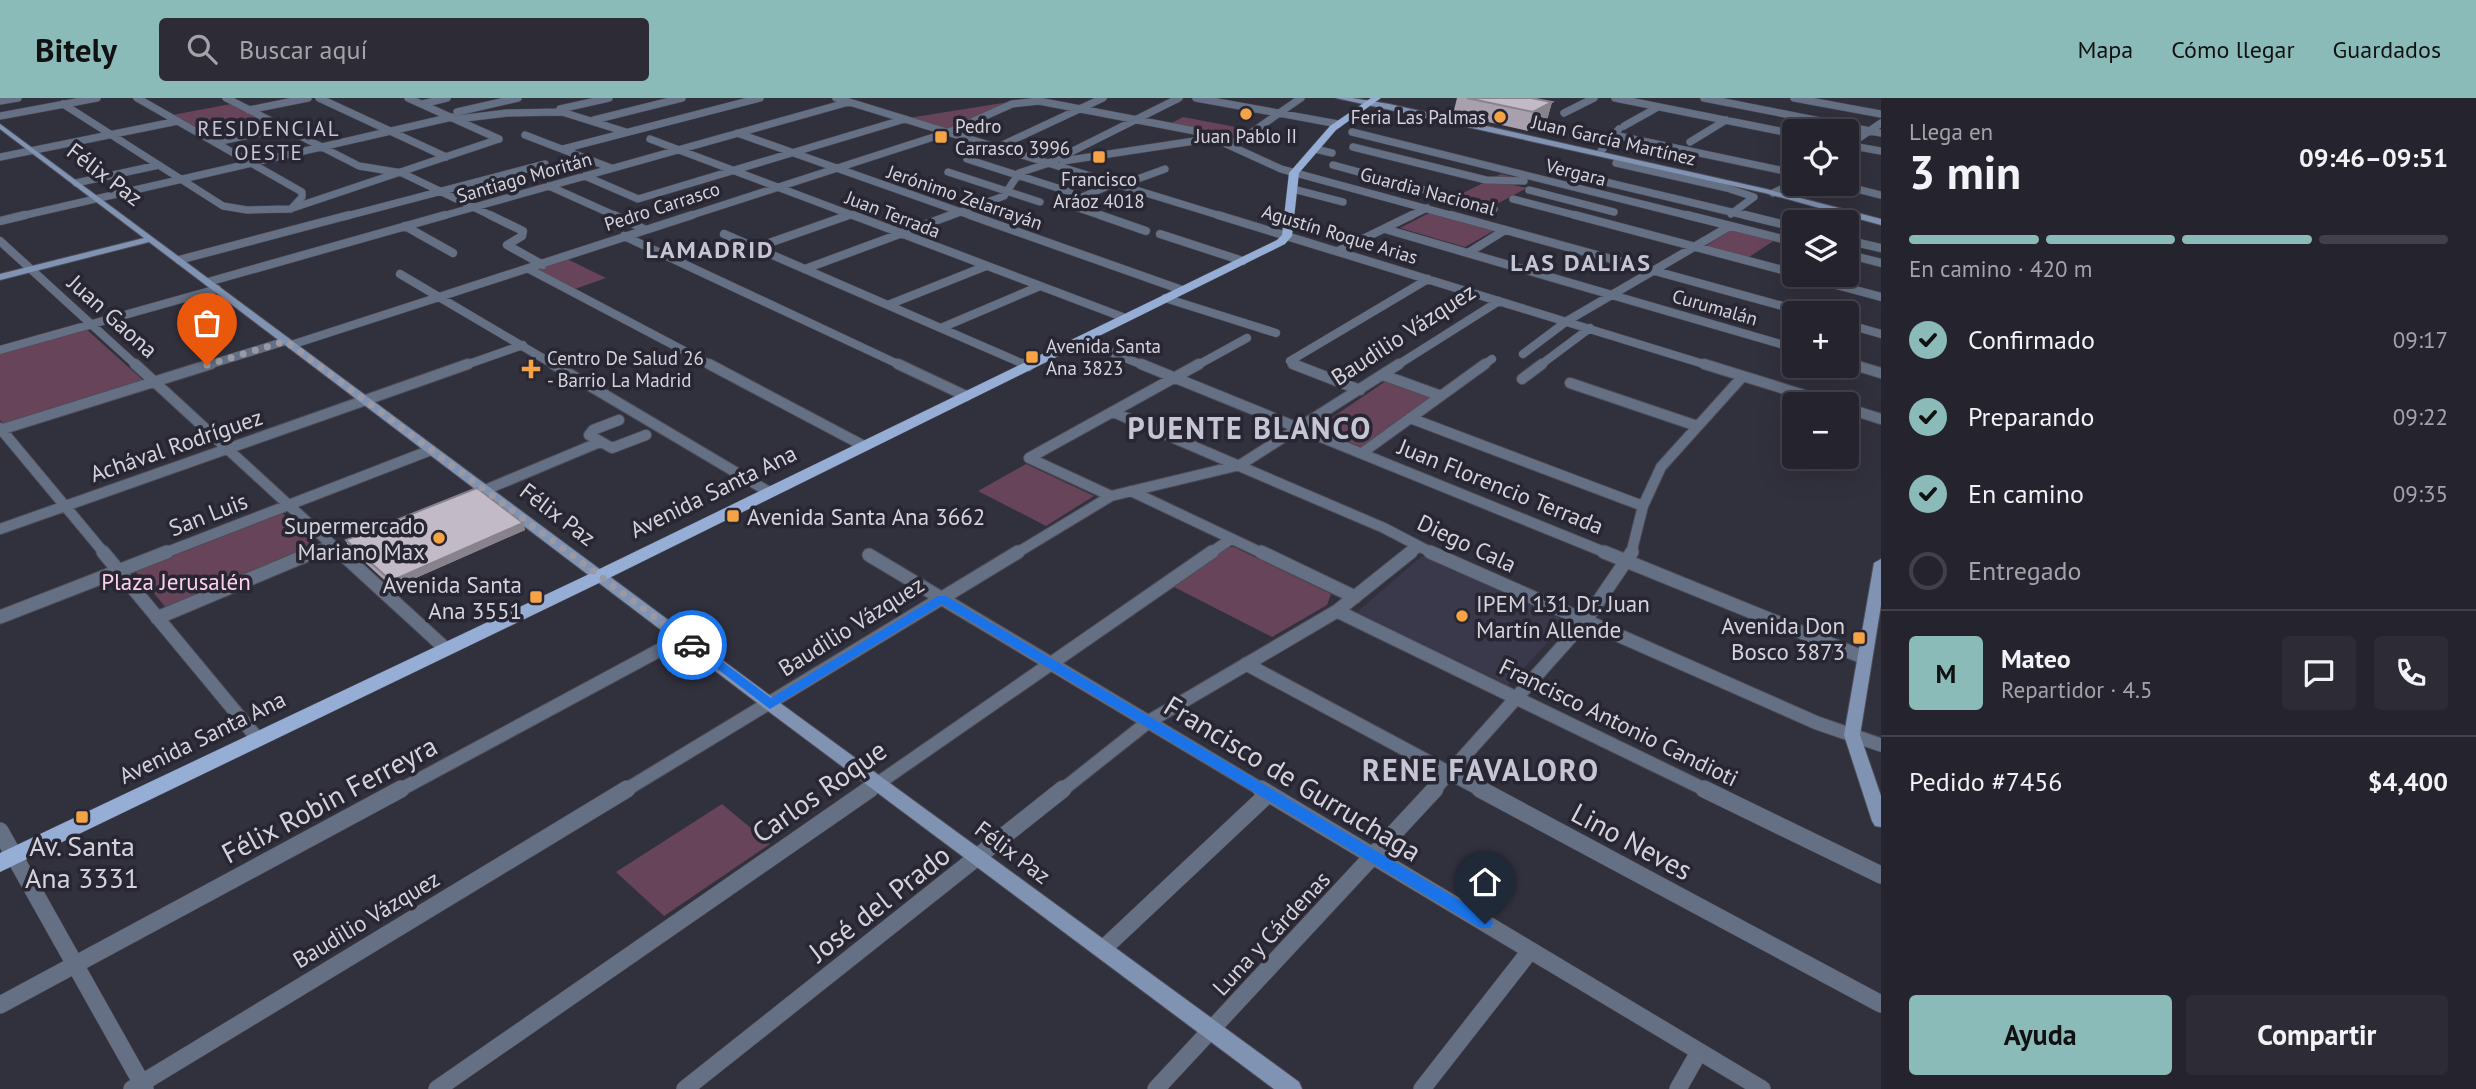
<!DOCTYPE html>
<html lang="es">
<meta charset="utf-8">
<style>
body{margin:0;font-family:"PT Sans",sans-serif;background:#2d2c36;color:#f1f3f6;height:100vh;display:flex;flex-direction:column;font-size:26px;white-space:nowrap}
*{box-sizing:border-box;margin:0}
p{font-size:23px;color:#a3a4aa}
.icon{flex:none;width:38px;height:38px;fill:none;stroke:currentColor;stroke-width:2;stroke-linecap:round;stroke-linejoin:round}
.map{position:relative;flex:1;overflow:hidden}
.drawer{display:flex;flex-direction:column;background:#25242e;width:595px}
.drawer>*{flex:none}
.tools{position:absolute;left:1782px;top:21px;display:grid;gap:14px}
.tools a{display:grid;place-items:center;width:77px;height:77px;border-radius:7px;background:#25242e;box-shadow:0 7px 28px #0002,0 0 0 2px #42414a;font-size:35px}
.pin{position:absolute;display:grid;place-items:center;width:60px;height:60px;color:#fff;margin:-72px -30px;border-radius:50% 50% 50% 0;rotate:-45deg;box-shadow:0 0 7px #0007}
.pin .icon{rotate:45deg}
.courier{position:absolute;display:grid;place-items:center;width:70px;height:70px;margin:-35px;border:5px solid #1a73e8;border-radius:50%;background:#fff;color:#222;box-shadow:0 2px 9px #0007}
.head em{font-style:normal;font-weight:800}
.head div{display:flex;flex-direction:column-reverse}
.head{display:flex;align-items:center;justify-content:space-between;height:119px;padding:0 28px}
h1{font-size:46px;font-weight:800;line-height:52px}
.bar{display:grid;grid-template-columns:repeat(4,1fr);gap:10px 7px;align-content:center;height:84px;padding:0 28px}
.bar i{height:9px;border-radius:5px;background:#42414a}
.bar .active{background:#8bbbb9}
.bar p{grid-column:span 4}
.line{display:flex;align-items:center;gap:18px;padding:0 28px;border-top:2px solid #42414a}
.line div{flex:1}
.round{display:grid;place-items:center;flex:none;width:74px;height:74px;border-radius:7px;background:#2d2c36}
ol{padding:0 28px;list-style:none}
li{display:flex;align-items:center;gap:21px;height:77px}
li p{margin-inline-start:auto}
li .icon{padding:7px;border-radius:50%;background:#8bbbb9;color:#111;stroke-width:4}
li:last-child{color:#a3a4aa}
li i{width:38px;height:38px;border:4px solid #42414a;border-radius:50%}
.button{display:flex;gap:14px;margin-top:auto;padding:14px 28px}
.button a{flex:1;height:80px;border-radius:7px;background:#8bbbb9;color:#111;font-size:28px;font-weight:800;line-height:80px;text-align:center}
.button a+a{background:#2d2c36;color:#f1f3f6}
header{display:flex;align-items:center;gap:42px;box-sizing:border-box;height:98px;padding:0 35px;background:#8bbbb9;color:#111}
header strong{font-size:33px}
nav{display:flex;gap:38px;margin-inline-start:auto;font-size:24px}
.search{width:490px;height:63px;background:#2d2c36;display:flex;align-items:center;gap:18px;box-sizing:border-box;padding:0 24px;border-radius:7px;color:#a3a4aa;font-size:26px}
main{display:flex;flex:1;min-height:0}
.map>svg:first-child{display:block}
.built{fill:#3a384b}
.green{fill:#674459}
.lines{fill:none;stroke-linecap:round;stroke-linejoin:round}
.street-far4-casing{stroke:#4e4d5a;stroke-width:8}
.street-far3-casing{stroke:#4e4d5a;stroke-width:9}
.street-far2-casing{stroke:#4e4d5a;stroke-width:12}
.street-far1-casing{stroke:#4e4d5a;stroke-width:15}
.street-casing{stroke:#4e4d5a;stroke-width:18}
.secondary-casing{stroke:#4e4d5a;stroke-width:2}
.primary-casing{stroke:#4e4d5a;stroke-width:1}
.street-far4{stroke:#657084;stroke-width:7}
.street-far3{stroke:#657084;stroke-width:8}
.street-far2{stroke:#657084;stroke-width:10}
.street-far1{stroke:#657084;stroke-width:13}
.street{stroke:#657084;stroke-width:17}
.secondary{fill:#8193b2;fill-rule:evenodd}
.primary{fill:#96aed5;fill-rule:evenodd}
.wall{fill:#a8a0ac}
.shaded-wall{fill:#88828c}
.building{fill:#c3bac8;stroke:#88828c;stroke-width:2}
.route{fill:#1a73e8}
.done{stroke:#9b9aa4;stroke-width:7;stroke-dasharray:0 12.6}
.poi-dot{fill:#f5a345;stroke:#272632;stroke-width:2.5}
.labels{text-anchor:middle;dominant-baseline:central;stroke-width:7;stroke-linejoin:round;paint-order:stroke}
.far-poi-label{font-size:19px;fill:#d4d3dc;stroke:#272632;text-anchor:start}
.far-street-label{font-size:19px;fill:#d4d3dc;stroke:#272632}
.far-quarter-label{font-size:21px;letter-spacing:2px;fill:#c5c5d5;stroke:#272632}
.street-label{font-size:23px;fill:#d4d3dc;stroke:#272632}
.poi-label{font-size:23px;fill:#d4d3dc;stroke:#272632;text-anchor:end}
.park-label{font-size:23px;fill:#ffd0eb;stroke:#272632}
.far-district-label{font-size:24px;font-weight:bold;letter-spacing:2px;fill:#c5c5d5;stroke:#272632}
.near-street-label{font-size:28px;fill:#d4d3dc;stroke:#272632}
.near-poi-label{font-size:28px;fill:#d4d3dc;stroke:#272632}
.district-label{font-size:30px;font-weight:bold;letter-spacing:2px;fill:#c5c5d5;stroke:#272632}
</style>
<header>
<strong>Bitely</strong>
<div class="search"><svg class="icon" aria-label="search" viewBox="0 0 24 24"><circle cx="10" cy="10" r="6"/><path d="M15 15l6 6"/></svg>Buscar aquí</div>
<nav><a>Mapa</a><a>Cómo llegar</a><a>Guardados</a></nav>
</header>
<main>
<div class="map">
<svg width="1881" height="991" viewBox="0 0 1881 991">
<rect width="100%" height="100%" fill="#31303d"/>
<path class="built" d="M1422,458l146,65 -60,64 -151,-73z"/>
<path class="green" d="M1009,4l-59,27 -42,-11z
M231,6l46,23 -63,13 -42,-25z
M1183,19l63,12 -9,10 -6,1 -63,-15z
M1501,76l21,5 -9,6 14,3 -36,19 -36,-10z
M1431,114l64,18 -30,17 -65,-19z
M1733,131l42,11 -29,19 -42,-12z
M565,160l41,20 -31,11 -40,-20z
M85,230l60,54 -140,44 -5,-6v-68z
M1386,283l45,17 -70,49 -46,-18z
M1026,366l68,32 -48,30 -68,-35z
M282,415l37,34 -151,63 -33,-39z
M1224,449h10l97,47 -4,11 -55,32 -102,-52z
M722,706l48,40 -106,72 -48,-44z"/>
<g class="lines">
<defs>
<path id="street-far4" d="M137,0l165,94v5l-11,12
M226,0l133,68 43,7 92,44
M319,0l127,59
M408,0l91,41
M836,0l388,119
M1196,0l142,26
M1615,0l179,36
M1704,0l177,35
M1794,0l87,16
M0,3l18,-3
M63,6l160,102 24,4 43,-1 209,-70
M422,6l25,-6
M560,11l49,-11
M249,12l59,-12
M457,14l61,-14
M1564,15l30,-15
M0,18l97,-18
M458,21l49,-6 55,-1 64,20
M594,22l88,-22
M1624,28l34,-19
M1352,34l342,85
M737,35l238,84
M525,37l86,33
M1614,37l180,38
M650,41l207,78
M216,44l68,-14
M1690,44l36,-22
M1228,46l14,-5 59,-41
M1847,47l34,6
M998,49l105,-49
M1353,49l133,33 38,1
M1846,49l35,-24
M563,51l197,-51
M1315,51l17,4
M1601,53l18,-22
M0,59l178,-36
M967,61l103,33
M1063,63l151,-23
M1616,65l111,25 27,9 -23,17
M1333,67l161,44
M948,74l92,30
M1576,77l176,42
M585,78l53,23 267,-80
M76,85l83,-18
M1837,86l44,11
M1121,87l44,-16
M549,88l69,31
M1293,91l50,13
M1529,92l85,22
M1773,95l21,-10
M1513,101l69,18
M17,119l435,-100
M343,119l202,-53
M439,119l410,-115
M686,119l263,-85 63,-28 27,-3 161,31 81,37 176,48
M844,119l6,-2
M947,119l57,-21 15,-23 30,-10 130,-65
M1105,119l-39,-13 49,-21
M1408,119l19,-9"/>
<path id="street-far3" d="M490,117l33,16 -1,5 -15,9 36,20
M614,117l30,14
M853,117l272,103
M970,117l212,75
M1100,117l46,16
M1218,117l492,151
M1451,117l357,98
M1575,117l219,58
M1687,117l107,27
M1745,117l49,12
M0,123l25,-6
M405,128l48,27
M1385,131l409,119
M724,136l304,132
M1160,136l83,27
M624,138l278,130
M1846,142l35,8
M0,143l137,125
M755,150l94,-33
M1338,153l74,-36
M1468,155l37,-23
M1846,156l35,9
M179,162l170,-45
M529,171l184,97
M805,171l146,-54
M400,176l156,92
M1799,177l82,22
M208,184l237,-67
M1165,200l111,35
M888,207l98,-39
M1846,226l35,10
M941,230l99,-42
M1081,242l64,26
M291,247l401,-130
M0,252l217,-61
M1523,256l44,-33 163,-95
M1846,265l11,3
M205,268l81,-25
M463,268l60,-21
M1196,268l51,-28
M1298,268l-8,-5 138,-82
M1396,268l103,-65
M1482,268l10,-7
M1539,268l51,-38"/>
<path id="street-far2" d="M135,266l207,190
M553,266l216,128
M709,266l155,82
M898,266l68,32
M1024,266l4,2
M1141,266l468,190
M1293,266l67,26
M1704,266l129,40
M1851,266l30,9
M1383,277l58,21
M1522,281l20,-15
M1570,285l127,43
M1846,310l35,11
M1113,314l271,116 50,26
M1410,320l233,88
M619,322l-26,10 -4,5 23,13 34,-13
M0,330l105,126
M0,332l211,-66
M1362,355l123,-89
M485,392l115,-48
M1131,393l133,63
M1111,398l-82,-38 170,-94
M0,431l468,-165
M162,456l269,-104
M309,456l22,-9
M1015,456l96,-58 129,-31 159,-101
M1209,456l22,-15
M1409,456l9,-7
M1631,456l12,-48 18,-39 82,-91"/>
<path id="street-far1" d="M103,454l155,187
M340,454l106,97
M1261,454l94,45
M1430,454l387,171 64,22
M1604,454l261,106
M869,457l395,236
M1337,513l371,180
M0,519l167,-65
M157,520l157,-66
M1246,566l237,127
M398,693l284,-153
M624,693l394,-239
M867,693l345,-239
M1061,693l87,-69 189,-111 74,-59
M1433,693l152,-170 47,-69"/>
<path id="street" d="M1261,691l501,300
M1480,691l401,215
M1704,691l177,86
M0,733l145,258
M1103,851l165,-155
M0,907l401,-216
M132,991l495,-300
M437,991l433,-300
M685,991l378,-300
M1156,991l279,-300
M1422,991l108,-138
M1678,991l21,-37"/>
<path id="secondary" d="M1336,0h16l37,6 377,85 115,30v6l-116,-32z
M0,26l776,576 523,382 3,7h-28l-510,-381 -615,-466 -149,38v-6l144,-36 -144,-109z
M1881,461v46l-21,130 21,61v31l-6,-1 -3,-5 -28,-86 30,-172z"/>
<path id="primary" d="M1371,0h10l-45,32 -37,43 -7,63 -7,8 -690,341 -595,287v-19l583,-276 694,-337 5,-5 7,-62 41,-47z"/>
</defs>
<use href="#street-far4" class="street-far4-casing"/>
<use href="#street-far3" class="street-far3-casing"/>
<use href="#street-far2" class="street-far2-casing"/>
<use href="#street-far1" class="street-far1-casing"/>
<use href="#street" class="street-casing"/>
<use href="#secondary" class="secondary-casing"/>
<use href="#primary" class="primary-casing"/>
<use href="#street-far4" class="street-far4"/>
<use href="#street-far3" class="street-far3"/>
<use href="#street-far2" class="street-far2"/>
<use href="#street-far1" class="street-far1"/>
<use href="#street" class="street"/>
<use href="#secondary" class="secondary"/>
<use href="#primary" class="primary"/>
</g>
<path class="wall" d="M1457,0h74l21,4 -5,18 -19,11 -75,-17z
M523,425l2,7 -132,58 -45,-41 -2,-7z"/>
<path class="shaded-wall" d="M1552,4l-5,18 -19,11 5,-19z
M523,425l2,7 -132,58 -2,-7z"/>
<path class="building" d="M1467,0h64l21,4 -19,10z
M477,390l46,35 -132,58 -45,-41z"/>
<path class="route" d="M938,498h8l545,323 2,5 -2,4h-11l-538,-324 -172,105 -84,-64 1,-3h9l75,56z"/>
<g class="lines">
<path class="done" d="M207,267l79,-24 406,304"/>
</g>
<g class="poi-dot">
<circle cx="1246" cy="16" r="7"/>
<circle cx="1500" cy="19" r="7"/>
<rect x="934" y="32" width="14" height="14" rx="3.5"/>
<rect x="1092" y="52" width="14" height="14" rx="3.5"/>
<rect x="1025" y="252" width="14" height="14" rx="3.5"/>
<path d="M527.5 260.5h7v7h7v7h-7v7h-7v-7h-7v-7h7z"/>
<rect x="726" y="411" width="14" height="14" rx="3.5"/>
<circle cx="439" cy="440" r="7"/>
<rect x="529" y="492" width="14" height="14" rx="3.5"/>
<circle cx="1462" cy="518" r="7"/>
<rect x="1852" y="533" width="14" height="14" rx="3.5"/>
<rect x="75" y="712" width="14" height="14" rx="3.5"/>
</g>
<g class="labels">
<g class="far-poi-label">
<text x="1486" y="19" text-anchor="end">Feria Las Palmas</text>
<text x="955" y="28">Pedro<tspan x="955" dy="22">Carrasco 3996</tspan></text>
<text x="1246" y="38" text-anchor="middle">Juan Pablo II</text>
<text x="1099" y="81" text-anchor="middle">Francisco<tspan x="1099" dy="22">Aráoz 4018</tspan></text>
<text x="1046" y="248">Avenida Santa<tspan x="1046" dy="22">Ana 3823</tspan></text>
<text x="547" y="260">Centro De Salud 26<tspan x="547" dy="22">- Barrio La Madrid</tspan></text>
</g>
<g class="far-street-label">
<text transform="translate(1614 42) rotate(13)">Juan García Martínez</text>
<text transform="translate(1576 74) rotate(14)">Vergara</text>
<text transform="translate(524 79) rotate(-16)">Santiago Moritán</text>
<text transform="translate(1428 93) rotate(15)">Guardia Nacional</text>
<text transform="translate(965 99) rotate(19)">Jerónimo Zelarrayán</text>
<text transform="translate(662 108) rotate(-18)">Pedro Carrasco</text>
<text transform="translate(893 116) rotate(21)">Juan Terrada</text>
<text transform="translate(1340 136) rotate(17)">Agustín Roque Arias</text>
<text transform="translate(1715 209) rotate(16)">Curumalán</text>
</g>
<g class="far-quarter-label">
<text x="269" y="30">RESIDENCIAL<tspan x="269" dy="24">OESTE</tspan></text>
</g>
<g class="street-label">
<text transform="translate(105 76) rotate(37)">Félix Paz</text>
<text transform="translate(113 218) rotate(42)">Juan Gaona</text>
<text transform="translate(1403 236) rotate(-33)">Baudilio Vázquez</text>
<text transform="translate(176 347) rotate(-19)">Achával Rodríguez</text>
<text transform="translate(1501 388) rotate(22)">Juan Florencio Terrada</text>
<text transform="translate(713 393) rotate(-26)">Avenida Santa Ana</text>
<text transform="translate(208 416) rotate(-21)">San Luis</text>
<text transform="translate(558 416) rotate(37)">Félix Paz</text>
<text transform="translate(1467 445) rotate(25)">Diego Cala</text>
<text transform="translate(851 528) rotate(-32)">Baudilio Vázquez</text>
<text transform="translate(1619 624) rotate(26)">Francisco Antonio Candioti</text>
<text transform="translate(202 639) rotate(-26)">Avenida Santa Ana</text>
<text transform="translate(1013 754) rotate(37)">Félix Paz</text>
<text transform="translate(366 821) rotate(-31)">Baudilio Vázquez</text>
<text transform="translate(1271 835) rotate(-47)">Luna y Cárdenas</text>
</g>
<g class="poi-label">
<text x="747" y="418" text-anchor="start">Avenida Santa Ana 3662</text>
<text x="425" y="427">Supermercado<tspan x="425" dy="26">Mariano Max</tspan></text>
<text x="522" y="486">Avenida Santa<tspan x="522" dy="26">Ana 3551</tspan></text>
<text x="1476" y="505" text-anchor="start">IPEM 131 Dr. Juan<tspan x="1476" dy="26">Martín Allende</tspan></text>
<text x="1845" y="527">Avenida Don<tspan x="1845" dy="26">Bosco 3873</tspan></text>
</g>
<g class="park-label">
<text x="176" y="483">Plaza Jerusalén</text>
</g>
<g class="far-district-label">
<text x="710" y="151">LAMADRID</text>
<text x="1581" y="164">LAS DALIAS</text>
</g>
<g class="near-street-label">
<text transform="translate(1293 680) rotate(31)">Francisco de Gurruchaga</text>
<text transform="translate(819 693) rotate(-35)">Carlos Roque</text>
<text transform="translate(329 701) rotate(-28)">Félix Robin Ferreyra</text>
<text transform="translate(1632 743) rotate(28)">Lino Neves</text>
<text transform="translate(879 805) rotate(-38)">José del Prado</text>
</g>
<g class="near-poi-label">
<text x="82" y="747">Av. Santa<tspan x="82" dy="32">Ana 3331</tspan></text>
</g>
<g class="district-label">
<text x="1250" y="329">PUENTE BLANCO</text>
<text x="1481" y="671">RENE FAVALORO</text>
</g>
</g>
</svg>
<div class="tools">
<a><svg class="icon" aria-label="locate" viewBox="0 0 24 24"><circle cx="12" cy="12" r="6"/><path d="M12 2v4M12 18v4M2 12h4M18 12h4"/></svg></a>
<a><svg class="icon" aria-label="layers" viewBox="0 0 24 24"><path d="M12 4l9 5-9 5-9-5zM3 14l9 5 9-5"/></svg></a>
<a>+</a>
<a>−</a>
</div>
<div class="pin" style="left:207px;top:267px;background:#ea580c"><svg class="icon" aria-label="bag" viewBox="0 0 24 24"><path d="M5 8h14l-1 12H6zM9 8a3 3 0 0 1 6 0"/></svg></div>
<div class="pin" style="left:1485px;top:826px;background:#1f2937"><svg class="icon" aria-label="home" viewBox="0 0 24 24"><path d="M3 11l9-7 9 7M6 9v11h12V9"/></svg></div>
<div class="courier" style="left:692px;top:547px"><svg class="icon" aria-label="car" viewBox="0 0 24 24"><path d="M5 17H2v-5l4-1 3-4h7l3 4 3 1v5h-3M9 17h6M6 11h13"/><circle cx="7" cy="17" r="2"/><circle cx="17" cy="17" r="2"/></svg></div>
</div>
<section class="drawer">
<div class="head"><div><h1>3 min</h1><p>Llega en</p></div><em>09:46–09:51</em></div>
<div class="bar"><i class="active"></i><i class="active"></i><i class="active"></i><i></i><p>En camino · 420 m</p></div>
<ol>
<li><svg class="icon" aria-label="check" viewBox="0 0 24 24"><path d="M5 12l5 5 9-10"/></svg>Confirmado<p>09:17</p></li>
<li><svg class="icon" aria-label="check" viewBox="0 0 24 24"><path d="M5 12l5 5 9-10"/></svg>Preparando<p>09:22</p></li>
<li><svg class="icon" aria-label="check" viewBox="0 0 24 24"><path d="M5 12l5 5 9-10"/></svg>En camino<p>09:35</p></li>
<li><i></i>Entregado</li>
</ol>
<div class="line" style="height:126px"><b class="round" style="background:#8bbbb9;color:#111">M</b><div><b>Mateo</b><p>Repartidor · 4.5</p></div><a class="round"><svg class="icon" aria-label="chat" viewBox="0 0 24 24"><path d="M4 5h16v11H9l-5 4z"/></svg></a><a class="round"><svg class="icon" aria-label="phone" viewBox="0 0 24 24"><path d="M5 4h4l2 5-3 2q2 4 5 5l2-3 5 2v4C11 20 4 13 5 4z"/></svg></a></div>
<div class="line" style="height:91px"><div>Pedido #7456</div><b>$4,400</b></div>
<div class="button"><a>Ayuda</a><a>Compartir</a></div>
</section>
</main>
